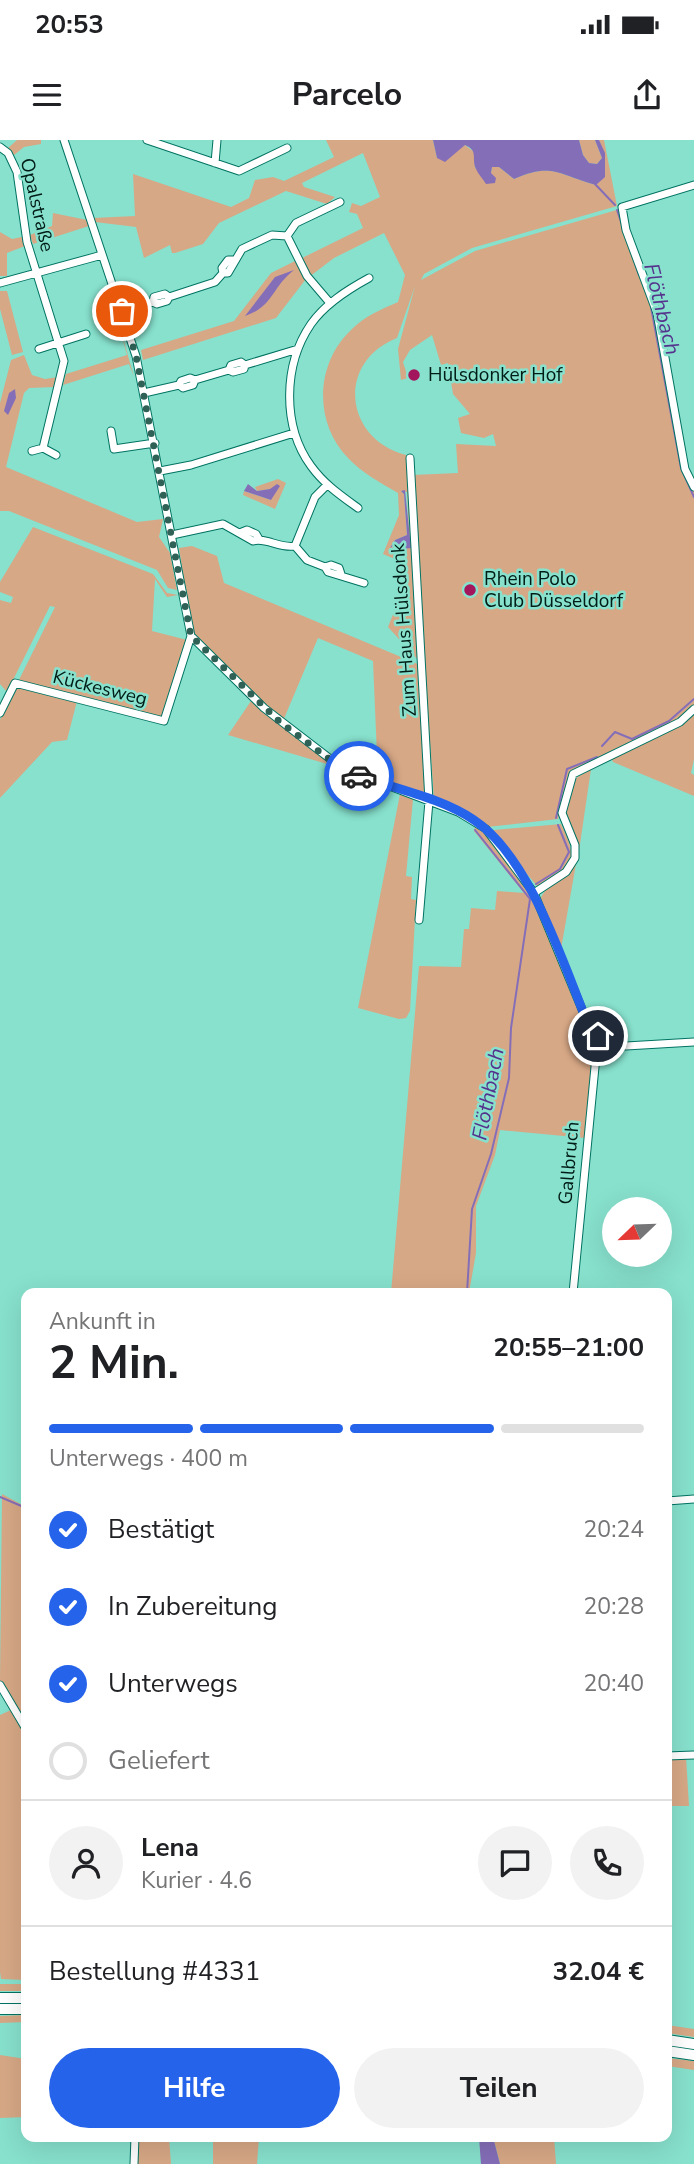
<!DOCTYPE html>
<html lang="de">
<meta charset="utf-8">
<style>
body{margin:0;font-family:"Nunito Sans",sans-serif;background:#f2f2f2;color:#202124;height:100vh;display:flex;flex-direction:column;font-size:26px;white-space:nowrap}
*{box-sizing:border-box;margin:0}
p{font-size:23px;color:#757577}
.icon{flex:none;width:38px;height:38px;fill:none;stroke:currentColor;stroke-width:2;stroke-linecap:round;stroke-linejoin:round}
.map{position:relative;flex:1;overflow:hidden}
.sheet{position:absolute;left:21px;top:1148px;width:651px;height:854px;display:flex;flex-direction:column;background:#fff;border-radius:14px;box-shadow:0 7px 28px #0002}
.sheet>*{flex:none}
.needle{width:46px;rotate:247deg}
.buttons{position:absolute;left:602px;top:1057px;display:grid;gap:14px}
.buttons a{display:grid;place-items:center;width:70px;height:70px;border-radius:50%;background:#fff;box-shadow:0 7px 28px #0002;font-size:35px}
.pin{position:absolute;display:grid;place-items:center;width:60px;height:60px;color:#fff;margin:-30px;border:4px solid #fff;border-radius:50%;box-shadow:0 2px 7px #0007}
.courier{position:absolute;display:grid;place-items:center;width:70px;height:70px;margin:-35px;border:5px solid #2563eb;border-radius:50%;background:#fff;color:#222;box-shadow:0 2px 9px #0007}
.head em{font-style:normal;font-weight:700}
.head div{display:flex;flex-direction:column-reverse}
.head{display:flex;align-items:center;justify-content:space-between;height:119px;padding:0 28px}
h1{font-size:46px;font-weight:700;line-height:52px}
.bar{display:grid;grid-template-columns:repeat(4,1fr);gap:10px 7px;align-content:center;height:84px;padding:0 28px}
.bar i{height:9px;border-radius:5px;background:#e0e0e0}
.bar .active{background:#2563eb}
.bar p{grid-column:span 4}
.line{display:flex;align-items:center;gap:18px;padding:0 28px;border-top:2px solid #e0e0e0}
.line div{flex:1}
.round{display:grid;place-items:center;flex:none;width:74px;height:74px;border-radius:37px;background:#f2f2f2}
ol{padding:0 28px;list-style:none}
li{display:flex;align-items:center;gap:21px;height:77px}
li p{margin-inline-start:auto}
li .icon{padding:7px;border-radius:50%;background:#2563eb;color:#fff;stroke-width:4}
li:last-child{color:#757577}
li i{width:38px;height:38px;border:4px solid #e0e0e0;border-radius:50%}
.cta{display:flex;gap:14px;margin-top:auto;padding:14px 28px}
.cta a{flex:1;height:80px;border-radius:42px;background:#2563eb;color:#fff;font-size:28px;font-weight:700;line-height:80px;text-align:center}
.cta a+a{background:#f2f2f2;color:#202124}
.status{display:flex;justify-content:space-between;align-items:center;height:49px;padding:0 35px;background:#fff;direction:ltr}
.status svg{height:19px;fill:currentColor}
header{display:flex;justify-content:space-between;align-items:center;height:91px;padding:0 28px;background:#fff;font-size:32px;font-weight:700}
.map>svg:first-child{display:block}
.green{fill:#d7a886;fill-rule:evenodd}
.water{fill:#856eb8}
.lines{fill:none;stroke-linecap:round;stroke-linejoin:round}
.stream{stroke:#856eb8;stroke-width:2}
.minor-casing{stroke:#007362;stroke-width:9}
.highway-casing{stroke:#007362;stroke-width:12}
.minor{stroke:#fff;stroke-width:7}
.highway{stroke:#fff;stroke-width:10}
.done{stroke:#2f6156;stroke-width:7;stroke-dasharray:0 12.6}
.route{stroke:#2563eb;stroke-width:9}
.poi-dot{fill:#a3155c;stroke:#87e1cd;stroke-width:2.5}
.labels{text-anchor:middle;dominant-baseline:central;stroke-width:5;stroke-linejoin:round;paint-order:stroke}
.street-label{font-size:19px;fill:#001c16;stroke:#87e1cd}
.poi-label{font-size:19px;fill:#001c16;stroke:#87e1cd;text-anchor:start}
.water-label{font-size:21px;font-style:italic;fill:#55328c;stroke:#87e1cd}
</style>
<div class="status"><b>20:53</b><svg viewBox="0 0 49 12"><path d="M0 12V9h3v3zM5 12V6h3v6zM10 12V3h3v9zM15 12V0h3v12zM26 1h20v11H26zM47 4h2v5h-2z"/></svg></div>
<header><svg class="icon" aria-label="menu" viewBox="0 0 24 24"><path d="M4 6h16M4 12h16M4 18h16"/></svg>Parcelo<svg class="icon" aria-label="share" viewBox="0 0 24 24"><path d="M12 15V3M7 8l5-5 5 5M5 13v7h14v-7"/></svg></header>
<div class="map">
<svg width="694" height="2024" viewBox="0 0 694 2024">
<rect width="100%" height="100%" fill="#87e1cd"/>
<path class="green" d="M17,0h24v4l-17,3 -10,8 -6,-7z
M326,0h107l4,18 28,-13 9,7 1,16 16,5 1,-6h7l15,12c38,-17 45,-4 82,6 7,-17 11,-27 3,-45h5l13,66 -145,42 -48,26 -3,6 54,-29 145,-42 32,92 35,180 7,10v215l-26,20 -98,45 -12,48 -71,8 -28,-18 -25,-10 -8,-115 -4,-2 4,110 -5,3 -43,-16 -5,-118 -55,-23 -35,83 -87,-81 -4,-9 -13,-83 13,-2 25,10 7,27 201,84 -13,-192 46,-2 -2,-29 40,2 -3,-12 -9,4 -23,-5 -3,-15 12,-4 -17,-20 -5,-31 -7,2 -9,-30 -22,15 -7,12 5,16 -7,2 -3,-31 17,-63 -18,52c-61,24 -53,101 9,117l13,206 -31,-34 16,-40 -2,-25 -19,-8 16,-39 -1,-22c-17,-10 -36,-20 -49,-34 -36,-36 -34,-96 3,-130 13,-13 30,-20 46,-27l7,-27 -21,-42 -50,25 -25,19 -9,-18 63,-31 -6,-14 -8,-2 3,-9 9,3 19,-9 -17,-44 -61,30 2,4 31,10 -8,7 -41,-13 -67,32 -16,21 -28,9h-3l-2,-8 -26,13 -8,-31 -41,-5 -2,-4 42,-2 -2,-42 98,33 18,-9 6,-18 18,-3 11,4 50,-24zM401,351l6,1 3,55 -6,2 -8,-5 -6,4 5,-8 12,-5 -3,-41z
M579,0h16l7,18 -5,6 -8,-1 -6,-8z
M53,73l34,7 2,6 -56,18 -3,-9 22,-9z
M0,92l12,7 10,-2 3,9 -18,7v23h-7z
M297,120l9,19 -30,39 -133,42 -2,-10 93,-29 37,-48z
M108,145l26,92 -5,-13 -66,21 3,-11 61,-19z
M0,151h7l16,61 -11,3 -12,-46z
M24,215l8,20 13,4 13,-2 -3,10 -26,1 -5,5 -18,74 131,55 26,-3 -4,18 11,16 7,37 -9,-2 -11,-18 -148,-59h-9v-108l11,-43z
M278,339l8,4 -11,26 -32,-14 1,-4 27,9v-11l-14,2 -2,-4z
M33,387l120,47 14,19 11,2 -11,2 -12,-18 -3,52 35,9 -25,78 -144,-36 37,-75 -5,-1 -43,86 -7,-8v-84l11,3 2,-6 -13,-5v-10z
M16,545l61,16 -10,39 -15,2 -52,56v-78z
M251,561l83,65 -106,-31z
M694,572v47l-3,14 3,2v21l-81,-34 -1,-3c28,-16 58,-25 82,-47z
M591,629l-12,82 -14,-40 11,-33z
M400,654l13,5 -7,77 6,1 -1,22 5,1 -6,111 -4,7 -7,1 -41,-11z
M476,683l53,64 55,134 10,21 -9,96 -85,-8 -5,25 -19,51v47l-7,40h-78l28,-327 42,1 3,-38h5l2,-21 24,2 2,-19 27,2 -50,-62z
M561,684c19,37 11,43 -23,63l-45,-53 1,-4z
M576,724l-15,85 -21,-49c5,-15 25,-24 36,-36z
M2,1354l24,13v218l-26,-44z
M11,1570l15,24v246l-25,-1 -1,-7v-257z
M686,1617l3,49h-22v-48z
M0,1844h26v7h-26z
M26,1875v7l-26,1v-7z
M667,1885l27,4v8l-27,-4z
M0,1915l26,4v58l-26,1z
M667,1918l27,3v9l-27,-4z
M139,1997h30l2,27h-34z
M213,1997h46l-2,27h-44z
M493,1997h61l2,27h-56z"/>
<path class="water" d="M433,0h146l4,15 6,8 8,1 5,-6 -7,-18h4l6,13v24l-9,8c-37,-10 -44,-23 -82,-6l-15,-12h-7l-1,6 5,5 -1,5 -9,1c-3,-5 -8,-10 -10,-15 -5,-11 3,-18 -11,-24l-20,17 -8,-4z
M294,130c-23,18 -20,36 -49,46l30,-39z
M15,249l1,9 -8,17 -4,-4 5,-18z
M248,344l9,7 13,-2 7,-5 3,2 -9,14 -27,-9z
M405,350l6,58 -7,1 -8,-5 -6,4 5,-8 12,-5 -3,-41 -3,-3z
M479,1997h14l7,27h-19z"/>
<g class="lines">
<path class="stream" d="M595,44l20,21
M617,70l22,65
M651,167l30,161 13,29
M602,606l13,-14 17,7 37,-18 25,-22
M556,678l11,-49 30,-12
M536,744l24,-15 9,-17 -11,-27
M467,1153l5,-84 19,-55 18,-76 2,-50 19,-129 -55,-69
M0,1357l26,11"/>
<defs>
<path id="minor" d="M64,0l72,216 55,280 73,72 78,60 116,44 28,17 48,64 52,126 12,17 28,10 68,-4
M147,0l92,31 48,-23
M0,7l8,6 9,19 10,70 37,119 -21,87 -11,3
M215,23l2,-23
M694,45l-72,22 4,23 31,83 28,156 9,18
M287,96l20,40 23,27
M223,133l-1,-5 6,-8h6
M0,143l102,-28
M153,162l1,-5 11,-3 4,3
M122,171l31,-9 4,2 10,-3 2,-4 46,-15 8,-9h5l14,-24 30,-14 15,1 9,-13 44,-21
M39,209l47,-15
M229,230l2,-5 10,-3 4,3
M179,245l2,-4 9,-3 5,2
M144,253l35,-8 4,3 10,-3 2,-5 34,-10 4,2 11,-3 1,-4 53,-16
M111,291l3,18 41,-6
M43,308l13,7
M410,318l19,343 -10,119
M160,331l31,-6 103,-32
M358,368c-18,-13 -34,-24 -47,-42 -29,-40 -28,-101 0,-142 14,-20 36,-34 58,-46
M242,392l5,-2 9,4 3,5
M172,395l51,-11 30,17c13,-4 27,8 42,5l12,14 18,7 3,5 36,11
M295,406l20,-49 12,-12
M325,427l6,-2 8,3 2,6
M0,573l15,-30 149,38 27,-85
M534,753l32,-21 9,-14v-13l-13,-32 11,-39 107,-52 14,-13
M573,1153l25,-257
M667,1361l27,-2
M0,1545l26,44
M667,1616l27,-1
M134,2024l1,-27"/>
<path id="highway" d="M0,1858h26
M0,1869h26
M667,1900l27,4
M667,1911l27,4"/>
</defs>
<use href="#minor" class="minor-casing"/>
<use href="#highway" class="highway-casing"/>
<use href="#minor" class="minor"/>
<use href="#highway" class="highway"/>
</g>
<g class="lines">
<path class="done" d="M122,171l14,45 55,280 88,85 54,41 26,14"/>
<path class="route" d="M359,636c37,13 83,22 115,44 55,36 88,140 112,199l12,17"/>
</g>
<g class="poi-dot">
<circle cx="414" cy="235" r="7"/>
<circle cx="470" cy="450" r="7"/>
</g>
<g class="labels">
<g class="street-label">
<text transform="translate(37 65) rotate(77)">Opalstraße</text>
<text transform="translate(404 490) rotate(-94)">Zum Haus Hülsdonk</text>
<text transform="translate(100 548) rotate(14)">Kückesweg</text>
<text transform="translate(569 1023) rotate(-85)">Gallbruch</text>
</g>
<g class="poi-label">
<text x="428" y="235">Hülsdonker Hof</text>
<text x="484" y="439">Rhein Polo<tspan x="484" dy="22">Club Düsseldorf</tspan></text>
</g>
<g class="water-label">
<text transform="translate(662 169) rotate(76)">Flöthbach</text>
<text transform="translate(488 954) rotate(-79)">Flöthbach</text>
</g>
</g>
</svg>
<div class="buttons">
<a><svg class="needle" viewBox="-14 -14 28 28"><path d="M0-13l5 13h-10z" fill="#e53935"/><path d="M0 13l5-13h-10z" fill="#757577"/></svg></a>
</div>
<div class="pin" style="left:122px;top:171px;background:#ea580c"><svg class="icon" aria-label="bag" viewBox="0 0 24 24"><path d="M5 8h14l-1 12H6zM9 8a3 3 0 0 1 6 0"/></svg></div>
<div class="pin" style="left:598px;top:896px;background:#1f2937"><svg class="icon" aria-label="home" viewBox="0 0 24 24"><path d="M3 11l9-7 9 7M6 9v11h12V9"/></svg></div>
<div class="courier" style="left:359px;top:636px"><svg class="icon" aria-label="car" viewBox="0 0 24 24"><path d="M5 17H2v-5l4-1 3-4h7l3 4 3 1v5h-3M9 17h6M6 11h13"/><circle cx="7" cy="17" r="2"/><circle cx="17" cy="17" r="2"/></svg></div>
<section class="sheet">
<div class="head"><div><h1>2 Min.</h1><p>Ankunft in</p></div><em>20:55–21:00</em></div>
<div class="bar"><i class="active"></i><i class="active"></i><i class="active"></i><i></i><p>Unterwegs · 400 m</p></div>
<ol>
<li><svg class="icon" aria-label="check" viewBox="0 0 24 24"><path d="M5 12l5 5 9-10"/></svg>Bestätigt<p>20:24</p></li>
<li><svg class="icon" aria-label="check" viewBox="0 0 24 24"><path d="M5 12l5 5 9-10"/></svg>In Zubereitung<p>20:28</p></li>
<li><svg class="icon" aria-label="check" viewBox="0 0 24 24"><path d="M5 12l5 5 9-10"/></svg>Unterwegs<p>20:40</p></li>
<li><i></i>Geliefert</li>
</ol>
<div class="line" style="height:126px"><a class="round"><svg class="icon" aria-label="person" viewBox="0 0 24 24"><circle cx="12" cy="8" r="4"/><path d="M4 21q1-7 8-7t8 7"/></svg></a><div><b>Lena</b><p>Kurier · 4.6</p></div><a class="round"><svg class="icon" aria-label="chat" viewBox="0 0 24 24"><path d="M4 5h16v11H9l-5 4z"/></svg></a><a class="round"><svg class="icon" aria-label="phone" viewBox="0 0 24 24"><path d="M5 4h4l2 5-3 2q2 4 5 5l2-3 5 2v4C11 20 4 13 5 4z"/></svg></a></div>
<div class="line" style="height:91px"><div>Bestellung #4331</div><b>32.04 €</b></div>
<div class="cta"><a>Hilfe</a><a>Teilen</a></div>
</section>
</div>
